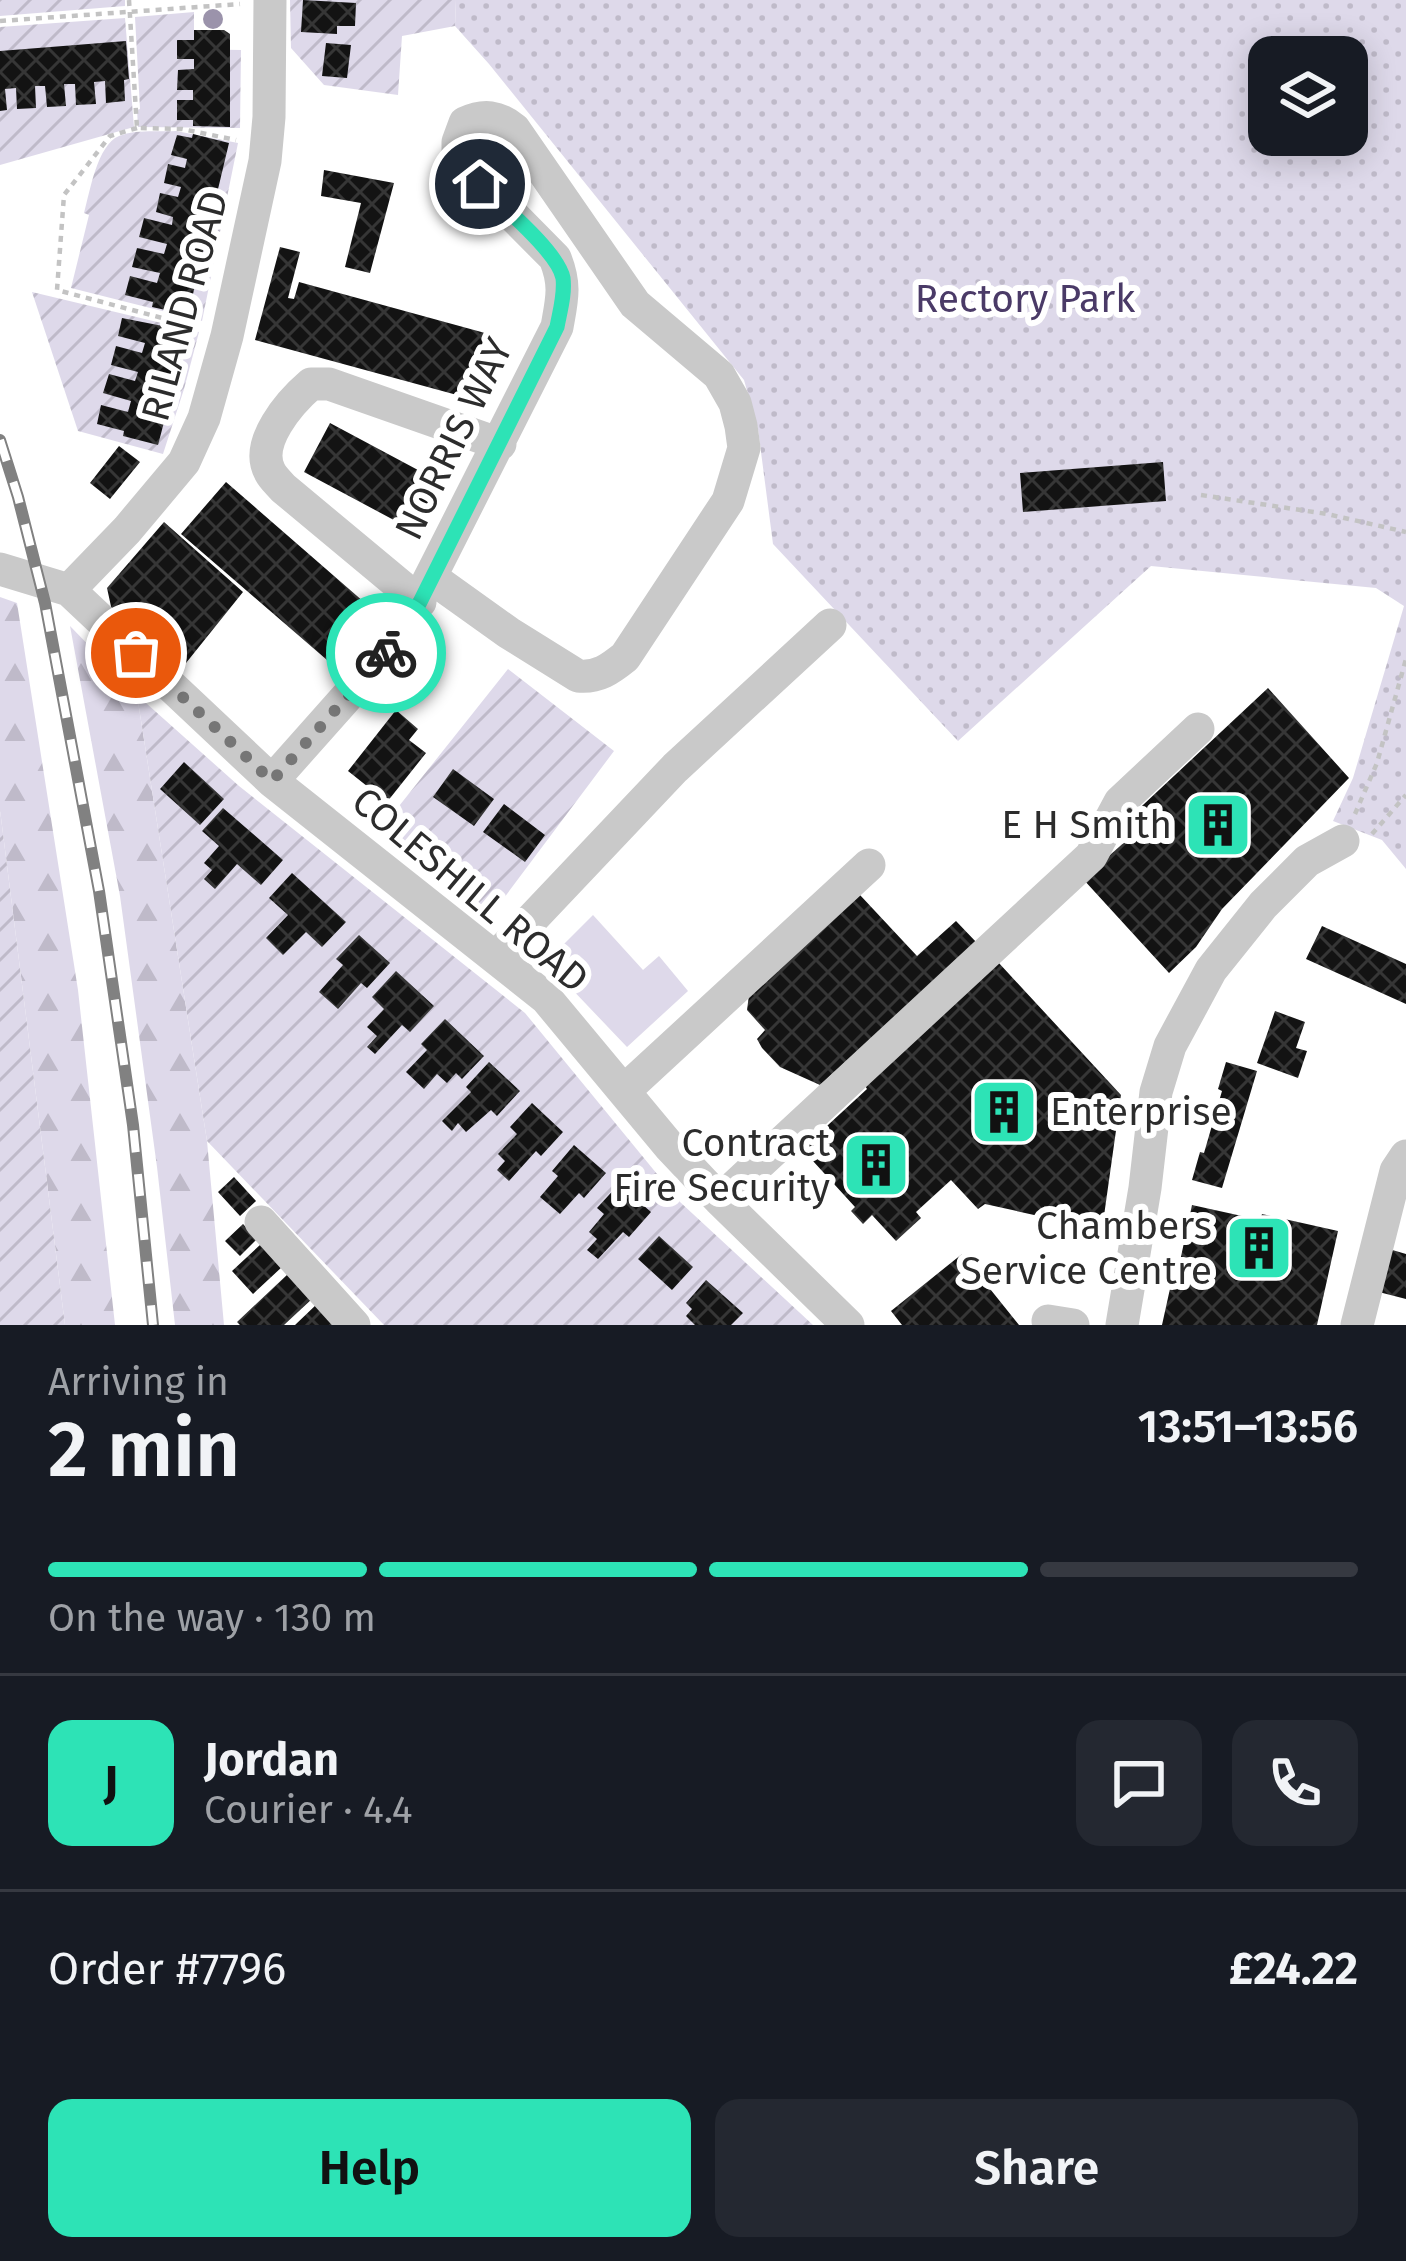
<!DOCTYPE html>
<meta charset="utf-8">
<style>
body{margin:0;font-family:"Fira Sans",sans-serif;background:#242831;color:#f1f3f6;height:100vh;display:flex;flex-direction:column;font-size:45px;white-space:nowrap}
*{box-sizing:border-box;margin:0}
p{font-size:39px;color:#9ea1a6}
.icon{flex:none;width:66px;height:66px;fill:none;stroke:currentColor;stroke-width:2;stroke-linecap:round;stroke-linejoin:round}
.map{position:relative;height:1325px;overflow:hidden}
.sheet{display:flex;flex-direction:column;background:#171b24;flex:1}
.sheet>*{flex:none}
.buttons{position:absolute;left:1248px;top:36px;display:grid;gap:24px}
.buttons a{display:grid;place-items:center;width:120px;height:120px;border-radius:24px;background:#171b24;box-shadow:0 6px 30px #0003;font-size:60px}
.pin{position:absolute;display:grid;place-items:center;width:102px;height:102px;color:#fff;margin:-51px;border:6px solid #fff;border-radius:50%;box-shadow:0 3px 12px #0007}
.courier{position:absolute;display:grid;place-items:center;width:120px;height:120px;margin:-60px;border:9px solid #2de3b6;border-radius:50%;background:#fff;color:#222;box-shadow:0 3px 15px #0007}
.headline em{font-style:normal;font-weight:600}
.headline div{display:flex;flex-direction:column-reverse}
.headline{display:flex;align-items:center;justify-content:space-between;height:204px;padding:0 48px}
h1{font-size:78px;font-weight:600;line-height:90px}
.bar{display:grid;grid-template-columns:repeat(4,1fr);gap:18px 12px;align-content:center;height:144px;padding:0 48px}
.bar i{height:15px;border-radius:9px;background:#363941}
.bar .on{background:#2de3b6}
.bar p{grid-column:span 4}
.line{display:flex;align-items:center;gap:30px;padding:0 48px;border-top:3px solid #363941}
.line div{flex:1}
.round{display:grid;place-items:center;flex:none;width:126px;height:126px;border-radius:24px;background:#242831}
.button{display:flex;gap:24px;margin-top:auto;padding:24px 48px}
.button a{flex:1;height:138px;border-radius:24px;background:#2de3b6;color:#111;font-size:48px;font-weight:600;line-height:138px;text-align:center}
.button a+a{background:#242831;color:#f1f3f6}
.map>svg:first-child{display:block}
.grass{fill:#ded9ea}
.forest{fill:url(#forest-firs)}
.park{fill:url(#park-dots);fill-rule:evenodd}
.garden{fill:url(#garden-furrows)}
.building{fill:url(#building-cross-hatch)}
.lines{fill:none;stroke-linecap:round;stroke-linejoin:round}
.path{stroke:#c3c3c3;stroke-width:4.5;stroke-dasharray:6 6;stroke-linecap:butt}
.minor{stroke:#c9c9c9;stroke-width:33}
.rail-casing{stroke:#818181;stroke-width:12}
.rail{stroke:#fff;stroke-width:8;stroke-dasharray:22;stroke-linecap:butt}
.tree{fill:#9b93ab}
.done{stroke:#767676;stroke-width:12;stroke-dasharray:0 21.6}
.route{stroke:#2de3b6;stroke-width:15}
.labels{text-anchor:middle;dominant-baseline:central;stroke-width:12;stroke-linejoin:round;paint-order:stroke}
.park-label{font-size:39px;fill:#4a3a67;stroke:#fff}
.street-label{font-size:39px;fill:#2c2c2c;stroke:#fff}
.poi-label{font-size:39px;fill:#2c2c2c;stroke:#fff;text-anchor:end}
</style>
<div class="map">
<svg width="1406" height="1325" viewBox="0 0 1406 1325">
<defs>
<pattern id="forest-firs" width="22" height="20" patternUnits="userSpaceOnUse" patternTransform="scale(3)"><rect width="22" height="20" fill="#ded9ea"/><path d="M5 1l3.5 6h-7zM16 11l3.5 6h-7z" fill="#bfbac9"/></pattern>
<pattern id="park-dots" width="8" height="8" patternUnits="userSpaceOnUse" patternTransform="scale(3)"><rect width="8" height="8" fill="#ded9ea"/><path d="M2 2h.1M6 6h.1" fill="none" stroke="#bfbac9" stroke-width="1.8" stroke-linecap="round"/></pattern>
<pattern id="garden-furrows" width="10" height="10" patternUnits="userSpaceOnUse" patternTransform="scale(3)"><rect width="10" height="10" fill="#ded9ea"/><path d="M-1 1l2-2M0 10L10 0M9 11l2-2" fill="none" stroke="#bfbac9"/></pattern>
<pattern id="building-cross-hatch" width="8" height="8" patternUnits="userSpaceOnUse" patternTransform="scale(3)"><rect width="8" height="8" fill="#131313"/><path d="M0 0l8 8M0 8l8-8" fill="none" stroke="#363636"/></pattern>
</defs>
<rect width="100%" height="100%" fill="#fff"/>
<path class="grass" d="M593,915l50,55 16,-14 29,35 -61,56 -81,-85z"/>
<path class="forest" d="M0,597l17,6 61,387 37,335h-50l-65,-515z
M70,626l67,69 70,446 17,184h-49l-18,-158 -37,-271z"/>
<path class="park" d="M456,0h950v869l-24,-29 -49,-19 20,-43 51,-172 -28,-18 -225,-22 -193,175 -185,-197 -15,-115 -14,-49 -255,-316 -34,-38zM1269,57h78v78h-78z"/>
<path class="garden" d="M0,0h125v6l-125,10z
M290,0h166l-1,26 -53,10 -4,59 -74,-10 -33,-37z
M194,12v28l-17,9 64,1 -1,78 -102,-1 -1,-17 3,-1 -5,-92z
M125,18l9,109 -134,38v-138z
M176,131l62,12 -36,178 -131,-33 18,-73 -5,-2c6,-21 13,-68 35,-77 16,-7 39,-4 57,-5z
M32,292l167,40 -15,57 -21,65 -85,-23z
M508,669l106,82 -122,163 -112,-84z
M137,695l102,91 286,227 155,189 133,123h-429l-177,-184z
M0,810l65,515h-65z"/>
<path class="building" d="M303,0l53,3 -1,23h-18v8l-36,-2z
M194,30h30l6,4v93l-37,-1v-6h-16v-20h16v-10h-16l1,-20 16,-1v-10h-17v-19h17z
M126,41l3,38 -5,1 1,21 -19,2 -1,-22 -11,1 2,22 -20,1 -1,-21h-11l2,22 -19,1 -2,-21h-10l1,22 -19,1 -1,-21 -11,1 2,21 -7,1v-60z
M326,43l25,2 -4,33 -25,-2z
M193,134l36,9 -41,172 -36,-8 1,-5 -28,-7 5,-19 27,7 3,-10 -28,-6 5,-19 27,6 3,-10 -28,-7 3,-11 2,-8 28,7 1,-8 -17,-5 4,-19 18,4 3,-10 -17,-4 4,-19 17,4 2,-9 -16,-4 6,-20 15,3z
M324,170l70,13 -24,90 -25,-6 16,-64 -40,-7z
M280,247l20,5 -12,46 6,1 5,-17 186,51 -17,65 -213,-58z
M122,318l66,13 -30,114 -35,-9 1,-5 -27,-7 4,-19 27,7 3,-11 -28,-8 6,-19 26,7 3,-9 -27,-7 5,-19 26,7 3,-10 -27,-7z
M330,423l116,62 -26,49 -116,-62z
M119,446l21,16 -30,37 -20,-16z
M1163,462l3,39 -143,11 -3,-39z
M226,482l146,127 -45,51 -146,-126z
M164,522l79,70 -61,76 -70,-57 -5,-23z
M1268,688l81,90 -127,131 -26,38 -27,26 -86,-94 54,-48 -9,-12z
M396,710l22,19 -9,11 17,13 -39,49 -39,-31z
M184,762l40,37 -24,26 -40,-36z
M453,769l41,30 -20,27 -41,-29z
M504,804l41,31 -20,27 -42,-30z
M223,808l60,52 -22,25 -24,-21 -22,25 -11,-10 8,-9 -8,-7 15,-17 -17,-15z
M292,873l54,49 -24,25 -16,-15 -23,23 -17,-17 22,-23 -19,-17z
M860,895l57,61 39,-35 21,22 -157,142 -40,-18 -18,-19 -5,-9 8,-9 -18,-20 2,-15z
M1322,926l84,38v40l-100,-45z
M359,935l31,28 -23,25 -6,-5 -23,26 -19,-17 24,-27 -7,-6z
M998,962l123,133 -19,135 -117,-26 -7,5 -27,-29 -35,32 5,6 -25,23 -24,-26 -9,9 -12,-13 4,-4 -53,-58 65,-60 -3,-5z
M396,971l38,35 -24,26 -8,-7 -27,29 -8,-7 10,-11 -10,-9 17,-18 -12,-12z
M1275,1011l30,11 -9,26 11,3 -9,27 -41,-15z
M445,1019l39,37 -22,23 -6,-6 -9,10 -10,-9 -13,15 -18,-17 21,-22 -6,-6z
M489,1062l31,29 -23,25 -6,-6 -25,22 -8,-9 -6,8 -10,-10 29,-29 -5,-5z
M1226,1062l31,9 -35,117 -30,-8 8,-28 4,1 18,-62 -4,-2z
M532,1103l31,29 -22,24 -5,-5 -27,30 -12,-11 8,-9 -7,-7 19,-20 -7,-7z
M574,1145l32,28 -22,25 -5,-5 -19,21 -20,-17 18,-21 -6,-5z
M234,1177l22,24 -16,15 -22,-24z
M619,1184l32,28 -22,25 -6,-5 -25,27 -11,-9 10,-11 -8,-7 15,-18 -7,-6z
M1192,1205l68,15 2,-6 76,17 -21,94h-155l13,-59h4z
M243,1224l14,15 -17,17 -15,-15z
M659,1236l34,31 -21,23 -34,-31z
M261,1244l22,22 -30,28 -21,-23z
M1389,1249l17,5v45l-35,-9z
M962,1254l57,71h-117l-11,-14z
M289,1273l24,25 -29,27h-44l-3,-3z
M706,1280l37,33 -12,12h-36l-9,-9 6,-7 -6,-6z
M318,1303l21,22h-44z"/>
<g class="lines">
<path class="path" d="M129,0l8,128 45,1 54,11
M0,21l240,-17
M137,128l-27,8 -46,59 -7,95 139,37
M1201,495l126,19 79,18
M1355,814l22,-51 29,-104
M1372,834l34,-39"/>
<path class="minor" d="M0,569l69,21 203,191 274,217 124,149 50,53 128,125
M69,590l58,-60 57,-68 20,-44 23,-82 38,-175 4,-44 1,-117
M420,602l-137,-114c-4,-5 -10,-10 -13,-16 -16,-29 20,-70 41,-88h18l171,60
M272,781l128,-144 157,-310c5,-28 9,-42 -2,-69l-97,-98v-18l7,-19c19,-9 33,-7 49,6l121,175 84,71 16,28 6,23 3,22 -16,53 -103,156c-15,12 -27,21 -47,19l-69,-43 -77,-55
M496,957l179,-189 155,-143
M624,1091l245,-226
M720,1200l371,-344 29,-54 78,-73
M261,1222l93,103
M1048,1321l25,4
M1122,1325l23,-137 11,-96 14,-46 41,-76 52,-65 44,-44 36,-20
M1357,1325l39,-154 10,-15"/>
<defs>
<path id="rail" d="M0,440l18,57 27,106 54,288 34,234 20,200"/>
</defs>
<use href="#rail" class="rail-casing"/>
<use href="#rail" class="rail"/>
</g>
<circle class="tree" cx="213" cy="19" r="10"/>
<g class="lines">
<path class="done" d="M136,653l136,128 114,-128"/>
<path class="route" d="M386,653l14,-16 20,-35 137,-275c3,-16 8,-33 6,-49 -5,-26 -62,-73 -83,-94"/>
</g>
<defs>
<symbol id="building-square" viewBox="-11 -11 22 22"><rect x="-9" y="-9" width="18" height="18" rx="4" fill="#2de3b6" stroke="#fff"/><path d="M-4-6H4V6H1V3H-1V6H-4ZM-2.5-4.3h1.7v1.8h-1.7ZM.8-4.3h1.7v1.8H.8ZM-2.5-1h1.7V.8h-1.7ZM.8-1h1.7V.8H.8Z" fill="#111"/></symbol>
</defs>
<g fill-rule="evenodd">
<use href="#building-square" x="1180" y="787" width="76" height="76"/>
<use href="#building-square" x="966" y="1074" width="76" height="76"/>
<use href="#building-square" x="838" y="1127" width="76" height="76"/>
<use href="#building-square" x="1221" y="1210" width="76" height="76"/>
</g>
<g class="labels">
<g class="park-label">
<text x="1025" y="299">Rectory Park</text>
</g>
<g class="street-label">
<text transform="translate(185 306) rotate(-75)">RILAND ROAD</text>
<text transform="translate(454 439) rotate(-64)">NORRIS WAY</text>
<text transform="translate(470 890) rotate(40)">COLESHILL ROAD</text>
</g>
<g class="poi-label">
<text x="1172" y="825">E H Smith</text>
<text x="1050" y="1112" text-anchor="start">Enterprise</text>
<text x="830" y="1143">Contract<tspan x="830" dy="45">Fire Security</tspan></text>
<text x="1212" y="1226">Chambers<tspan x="1212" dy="45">Service Centre</tspan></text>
</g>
</g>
</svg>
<div class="buttons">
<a><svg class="icon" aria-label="layers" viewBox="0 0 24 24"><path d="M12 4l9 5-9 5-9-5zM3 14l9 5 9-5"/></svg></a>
</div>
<div class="pin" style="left:136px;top:653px;background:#ea580c"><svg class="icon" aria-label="bag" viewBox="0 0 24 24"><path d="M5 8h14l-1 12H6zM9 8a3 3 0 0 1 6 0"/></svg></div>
<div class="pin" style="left:480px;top:184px;background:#1f2937"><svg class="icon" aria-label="home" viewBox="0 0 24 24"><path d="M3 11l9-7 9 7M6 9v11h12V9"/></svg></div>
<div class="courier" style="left:386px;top:653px"><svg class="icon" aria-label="bike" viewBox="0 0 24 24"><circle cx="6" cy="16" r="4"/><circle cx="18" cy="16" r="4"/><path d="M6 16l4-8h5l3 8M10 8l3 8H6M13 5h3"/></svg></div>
</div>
<section class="sheet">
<div class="headline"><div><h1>2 min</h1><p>Arriving in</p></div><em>13:51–13:56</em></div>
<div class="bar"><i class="on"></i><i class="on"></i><i class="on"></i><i></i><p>On the way · 130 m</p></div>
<div class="line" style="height:216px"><b class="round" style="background:#2de3b6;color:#111">J</b><div><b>Jordan</b><p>Courier · 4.4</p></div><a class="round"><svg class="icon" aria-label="chat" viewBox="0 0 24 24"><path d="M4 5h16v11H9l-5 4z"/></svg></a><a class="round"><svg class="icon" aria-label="phone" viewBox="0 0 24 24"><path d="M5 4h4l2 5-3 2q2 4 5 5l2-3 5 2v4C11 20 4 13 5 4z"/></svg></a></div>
<div class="line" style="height:156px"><div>Order #7796</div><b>£24.22</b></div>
<div class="button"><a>Help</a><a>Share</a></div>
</section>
